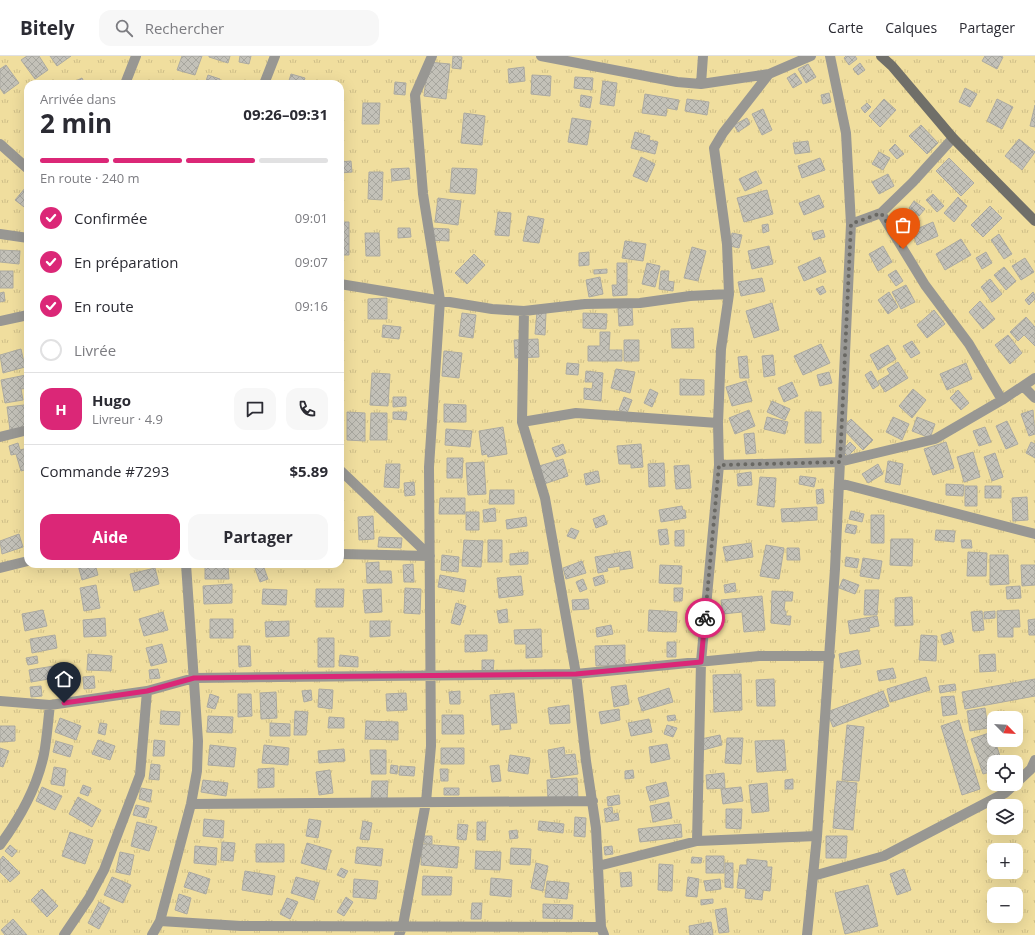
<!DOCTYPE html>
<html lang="fr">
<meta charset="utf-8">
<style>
body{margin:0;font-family:"Open Sans",sans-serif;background:#f7f7f7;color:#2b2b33;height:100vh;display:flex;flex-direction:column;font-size:15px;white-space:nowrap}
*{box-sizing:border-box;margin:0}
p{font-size:13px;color:#7c7c81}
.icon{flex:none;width:22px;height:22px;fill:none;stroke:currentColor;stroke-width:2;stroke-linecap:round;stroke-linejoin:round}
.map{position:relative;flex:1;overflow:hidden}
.panel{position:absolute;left:24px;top:24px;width:320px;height:488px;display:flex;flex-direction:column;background:#fff;border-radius:12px;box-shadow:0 4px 16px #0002}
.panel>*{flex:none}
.needle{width:26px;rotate:114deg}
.fabs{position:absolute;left:987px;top:655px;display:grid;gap:8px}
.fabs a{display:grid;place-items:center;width:36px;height:36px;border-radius:8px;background:#fff;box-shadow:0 4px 16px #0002;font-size:20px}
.pin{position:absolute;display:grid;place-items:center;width:34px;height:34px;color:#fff;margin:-41px -17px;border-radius:50% 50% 50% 0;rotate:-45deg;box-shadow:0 0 4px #0007}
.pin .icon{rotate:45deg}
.courier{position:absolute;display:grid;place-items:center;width:40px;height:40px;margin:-20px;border:3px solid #db2777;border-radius:50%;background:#fff;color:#222;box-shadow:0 1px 5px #0007}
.headline em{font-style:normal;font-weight:700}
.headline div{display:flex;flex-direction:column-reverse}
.headline{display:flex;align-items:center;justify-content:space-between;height:68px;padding:0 16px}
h1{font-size:26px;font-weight:700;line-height:30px}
.bar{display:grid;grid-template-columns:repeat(4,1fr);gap:6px 4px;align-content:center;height:48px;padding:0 16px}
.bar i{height:5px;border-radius:3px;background:#e1e1e2}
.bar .current{background:#db2777}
.bar p{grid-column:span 4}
.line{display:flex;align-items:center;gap:10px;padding:0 16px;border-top:1px solid #e1e1e2}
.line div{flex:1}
.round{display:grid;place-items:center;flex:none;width:42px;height:42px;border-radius:12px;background:#f7f7f7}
ol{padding:0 16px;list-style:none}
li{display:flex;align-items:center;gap:12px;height:44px}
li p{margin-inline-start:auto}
li .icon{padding:4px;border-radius:50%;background:#db2777;color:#fff;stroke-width:4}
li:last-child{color:#7c7c81}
li i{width:22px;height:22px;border:2px solid #e1e1e2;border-radius:50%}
.action{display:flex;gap:8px;margin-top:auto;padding:8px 16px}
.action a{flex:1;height:46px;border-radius:12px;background:#db2777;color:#fff;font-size:16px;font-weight:700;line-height:46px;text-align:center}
.action a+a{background:#f7f7f7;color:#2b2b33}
header{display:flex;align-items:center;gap:24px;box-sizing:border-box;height:56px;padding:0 20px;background:#fff;border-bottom:1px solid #e1e1e2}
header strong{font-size:19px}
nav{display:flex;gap:22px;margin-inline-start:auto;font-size:14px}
.search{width:280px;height:36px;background:#f7f7f7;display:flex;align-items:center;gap:10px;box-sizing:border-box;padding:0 14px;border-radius:12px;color:#7c7c81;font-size:15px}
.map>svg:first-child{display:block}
.park{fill:url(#park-tufts);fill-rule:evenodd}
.building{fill:url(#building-cross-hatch);stroke:#acaaa1}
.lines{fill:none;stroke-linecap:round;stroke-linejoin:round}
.street{stroke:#989793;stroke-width:10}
.secondary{stroke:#706f69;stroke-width:10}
.done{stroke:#696863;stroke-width:4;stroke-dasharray:0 7.2}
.route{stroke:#db2777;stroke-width:5}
</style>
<header>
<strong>Bitely</strong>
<div class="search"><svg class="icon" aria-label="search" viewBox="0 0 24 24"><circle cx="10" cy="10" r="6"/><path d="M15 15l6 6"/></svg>Rechercher</div>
<nav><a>Carte</a><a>Calques</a><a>Partager</a></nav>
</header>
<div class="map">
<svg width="1035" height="879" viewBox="0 0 1035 879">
<defs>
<pattern id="park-tufts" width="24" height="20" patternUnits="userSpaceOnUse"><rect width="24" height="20" fill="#f0de9e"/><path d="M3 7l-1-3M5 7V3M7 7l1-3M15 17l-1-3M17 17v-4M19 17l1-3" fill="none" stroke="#cebe88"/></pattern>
<pattern id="building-cross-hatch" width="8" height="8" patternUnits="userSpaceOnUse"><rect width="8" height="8" fill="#c3c1b8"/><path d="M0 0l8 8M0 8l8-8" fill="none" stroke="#a7a69e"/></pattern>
</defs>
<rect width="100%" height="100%" fill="#eeece2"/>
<path class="park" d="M0,0h1035v879h-1035zM28,28h312v480h-312zM994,662h22v22h-22zM994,706h22v22h-22zM994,750h22v22h-22zM994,794h22v22h-22zM994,838h22v22h-22z"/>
<path class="building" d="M27,0h12l9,14 -13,9 -14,-19z
M50,0h21l-14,10z
M182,0h20l-7,19 -18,-5z
M209,0h21l-2,7 -19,-6z
M240,0h11l-2,8 -10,-2z
M453,0l9,1 -1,12 -9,-1z
M846,0h9l2,3 -8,6 -5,-7z
M985,0h16l2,1 -6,12 -15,-8z
M428,6l22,2 -4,35 -22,-3z
M860,7l5,7 -7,5 -5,-6z
M808,8l8,13 -10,6 -8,-14z
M6,9l13,18 -15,11 -4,-6v-19z
M524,11l1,14 -16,2 -1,-14z
M795,17l7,10 -9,5 -6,-10z
M291,18l14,4 -2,6h-15z
M208,19l12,4 -1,5h-14z
M532,19l19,1 -1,20 -19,-2z
M575,21l18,1 -1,12 -18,-2z
M82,22l3,6h-16z
M603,25l14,2 -3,23 -14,-2z
M395,26l11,1 -1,12 -11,-1z
M965,32l12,6 -7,13 -11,-5z
M829,37l2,9 -8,2 -2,-9z
M645,38l34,6 -2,10 -10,-2 -1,8 -24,-3z
M581,39l11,2 -2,11 -10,-2z
M687,43l22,3 -2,13 -22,-4z
M884,43l12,11 -16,17 -11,-11z
M997,43l16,8 -11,22 -15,-8z
M363,47h17l-1,21h-17z
M867,47l4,4 -6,6 -4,-5z
M1035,49v22l-5,-1z
M763,53l9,21 -10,5 -10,-21z
M464,57l21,3 -3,29 -21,-2z
M572,62l19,3 -4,24 -19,-3z
M747,62l3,6 -12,8 -4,-7z
M921,69l17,18 -11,11 -18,-18z
M635,76l15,4 -1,4 9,2 -3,12 -24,-6z
M1019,83l16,13 -13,18 -17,-14z
M808,85l2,11 -15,2 -2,-11z
M895,88l9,10 -7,5 -8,-9z
M879,96l11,6 -7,12 -11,-6z
M641,101l14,7 -8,18 -14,-6z
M820,102l5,12 -23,8 -4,-12z
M949,102l25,25 -13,13 -25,-25z
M351,105l1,11 -12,1v-11z
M409,112l1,11 -18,2 -1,-12z
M452,112l25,1 -2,25 -25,-2z
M756,115l6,12 -17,8 -6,-12z
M369,116h14l-1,28 -14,-1z
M888,118l6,12 -15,8 -7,-12z
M26,131l2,1v22l-13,-10z
M767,134l6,24 -29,8 -7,-24z
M933,138l11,12 -7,6 -11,-12z
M819,139l5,12 -20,8 -5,-12z
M958,141l9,9 -13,16 -10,-9z
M438,142l23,3 -3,24 -23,-3z
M914,145l11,8 -6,7 -10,-8z
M990,150l12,12 -19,19 -12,-12z
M498,156l13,1 -2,23 -14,-1z
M528,160l16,3 -5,24 -16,-2z
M340,166h9v33h-9z
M933,166l5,14 -21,9 -5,-14z
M768,168l1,7 -6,2 -1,-8z
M398,172h12l1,9 -13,1z
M429,172l20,1v12l-20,-1z
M823,174l2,7 -11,3 -2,-7z
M365,177h14l1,23h-14z
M732,177l10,2 -3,13 -9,-2z
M999,178l13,20 -8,5 -13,-19z
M961,183l10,16 -26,15 -9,-16z
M625,185l21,3 -3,17 -21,-3z
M769,190l4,18 -21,5 -4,-18z
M883,190l9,16 -14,9 -9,-17z
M692,191l14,4 -8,30 -14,-3z
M0,194l20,1 -1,13 -19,-2z
M589,196v13l-10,1v-13z
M986,196l6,11 -10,6 -6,-11z
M474,198l11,11 -18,19 -12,-11z
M820,201l6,15 -22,9 -6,-14z
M1025,202l9,14 -13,8 -9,-14z
M617,207h10v32l-14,1 -1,-11h5z
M647,207l13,3 -5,21 -13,-3z
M1004,211l12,14 -10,9 -12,-15z
M607,213v4l-13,1v-4z
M896,214l7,11 -7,5 -8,-11z
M0,215h13v17h-13z
M661,215h8l-1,10 6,1 -1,9 -14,-2z
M600,221l3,17 -14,3 -3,-17z
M762,222l3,13 -24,5 -3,-14z
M990,223l12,15 -10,8 -11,-15z
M906,229l9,17 -14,7 -9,-17z
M823,230l3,6 -6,3 -4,-6z
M4,236l1,9 -5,1v-9z
M889,236l9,15 -10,7 -10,-14z
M1033,236l2,3v4l-6,6 -4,-5z
M387,242v21h-19v-20z
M980,245l15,18 -12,10 -14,-17z
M772,247l7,27 -25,8 -8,-27z
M632,251l1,18 -14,1 -1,-18z
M934,254l11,14 -18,14 -10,-13z
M537,256l9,1 -1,22 -10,-1z
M462,257l14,2 -3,23 -14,-2z
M583,257l24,1 -1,15 -23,-1z
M1026,261l9,10v19l-11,-11 -6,6 -8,-9z
M383,269l18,2 -2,12 -17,-2z
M693,272l1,20h-22l-1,-19z
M600,276h10l-1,18h13v11h-34v-15h12z
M1008,279l14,18 -12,11 -15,-19z
M538,283l1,18 -24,1 -1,-18z
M624,284h15v21h-15z
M912,285l8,12 -9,5 -8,-12z
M821,288l9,19 -27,12 -9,-19z
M888,289l8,14 -18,11 -8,-15z
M21,293l4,18 -22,6 -3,-18z
M444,295l18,2 -3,25 -17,-2z
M773,299l2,20 -11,2 -2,-21z
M747,300l2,22h-9l-2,-21z
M898,306l10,16 -23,14 -7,-11 12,-7 -3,-5z
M567,307l12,1 -1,11 -12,-1z
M966,307l6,16 -25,11 -7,-16z
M616,313l19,3 -5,21 -19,-5z
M586,315l17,2 -2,28 -17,-2v-11l8,1 1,-7h-8z
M871,315l8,14 -6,4 -8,-14z
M829,316l3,11 -12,3 -3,-11z
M372,317l18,1 -2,32 -18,-1z
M26,319l2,13 -7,1 2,11 -18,3 -4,-23z
M680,323l24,1v15h-24z
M746,325l6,20 -20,5 -6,-19z
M792,326l6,14 -14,6 -6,-14z
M650,333l8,4 -6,14 -8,-4z
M913,333l13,11 -14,18 -13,-12z
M958,334l11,13 -8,7 -11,-12z
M393,341h13v9l-13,1z
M624,341l8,3 -5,13 -8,-3z
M772,345l18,8 -5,11 -18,-8z
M444,348l22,1v17h-22z
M24,349l3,22 -17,3 -3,-23z
M749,354l6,16 -20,8 -6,-16z
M1033,354l2,24 -6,2 -8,-22z
M347,356l18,1v28l-18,-1z
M393,356h14l-1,8 -13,-1z
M805,356h16v31h-16z
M371,357h16v27h-17z
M767,361l21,5 -3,12 -21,-5z
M893,361l16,7 -7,16 -16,-8z
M917,361l18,7 -5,14 -18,-7z
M851,363l22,21 -10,10 -21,-22z
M1007,365l11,23 -12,5 -10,-23z
M503,371l4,27 -19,3 -1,-3 -5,1 -3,-24z
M985,371l6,15 -12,4 -6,-15z
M446,373l26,2 -2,16 -25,-2z
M754,377l2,20 -10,1 -2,-20z
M850,386l6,6 -8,8 -6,-6z
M946,386l8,26 -21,7 -9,-26z
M1031,386l4,2v14l-9,-5z
M18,387l2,7 8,-2v21l-7,2 -5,-17 -5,1 -2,-9z
M563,388l3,9 -10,4 -4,-9z
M641,388l2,23 -12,1v-4h-12l-2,-18z
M973,396l7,25 -16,5 -7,-25z
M995,397l8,24 -11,4 -8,-24z
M447,402h16l-1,20h-15z
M563,403l5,17 -24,8 -5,-18z
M888,405l15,3 -3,21 -15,-3z
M484,406l2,32 -18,1 -2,-32z
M664,407l1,23 -16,1 -1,-23z
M386,408h14l-1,24 -15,-1z
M878,408l5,10 -15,9 -6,-9z
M689,409l2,23 -15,1 -2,-23z
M598,415l2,11 -14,3 -2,-11z
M751,416l1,13 -14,1 -1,-12z
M800,420l16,2 -2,9 -15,-3z
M760,421l16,1 -2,29 -17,-2z
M414,426l1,13 -10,1 -1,-13z
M946,428l18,1 -1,11 -17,-1z
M965,430h12v20h-12z
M985,430h16v12h-16z
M823,433l1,14 -7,1 -1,-14z
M490,434h24v14h-25z
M1027,441l1,23 -15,1 -1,-23z
M440,442h25v16h-26z
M682,450l1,4h2l1,8 -25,4 -2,-12z
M817,451v13l-35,2 -1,-13z
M495,452l1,13 -12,1 -1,-12z
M851,455l13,3 -2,8 -13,-3z
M466,456h13v18h-13z
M604,459l3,9 -11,4 -3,-9z
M871,459h13v28h-13z
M373,460l1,23 -15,1 -1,-23z
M526,461l1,9 -20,3 -1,-9z
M847,468l10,2 -2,8 -10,-2z
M571,472l8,3 -4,8 -8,-3z
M667,473l2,15 -9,1 -2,-15z
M684,474v16h-9v-15z
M936,474l19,1 -1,11 -19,-2z
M19,478l4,13 -21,7 -2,-13z
M379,481l23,1 -1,10 -23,-1z
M891,483h22l-1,27 -22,-1z
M464,484l19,1 -2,26 -19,-1z
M488,484h14v22h-14z
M961,484h10l1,8h-10z
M751,487l2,14 -27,4 -3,-14z
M766,489l18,3 -5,31 -19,-3z
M787,492h12l1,12h-13z
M630,495l3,17 -13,2v-4l-13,2 1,3 -10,2 -3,-16z
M528,496v12l-18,1v-11z
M968,496l19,1 -1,23h-19z
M442,499l17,2 -1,15 -17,-2z
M990,499h18l1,29 -19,1z
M846,501l13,2 -2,9 -12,-2z
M863,502l19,3 -3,18 -19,-3z
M582,505l4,12 -20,6 -3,-11z
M379,506v9h12l1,12h-25l-1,-20z
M95,508l3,11 -16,5 -4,-15z
M413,508l1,18h-10l-1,-17z
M263,509l5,14 -8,3 -5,-14z
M660,509l22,1 -1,18 -22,-1z
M1021,509h14v20l-13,1z
M228,510l1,13h-24v-12z
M155,512l4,16 -25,7 -4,-17z
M440,519l26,5 -2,12 -26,-5z
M603,519l2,8 -10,3 -2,-8z
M521,520l2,19 -24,3 -2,-20z
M583,523l4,10 -7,3 -4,-10z
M843,523l16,6 -4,9 -16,-6z
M735,527l1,8 -11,2 -1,-8z
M232,528v19l-28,1 -1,-18z
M96,529l4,23 -16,3 -4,-23z
M1020,530l1,12 -14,1 -1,-12z
M405,532l16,1 -1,25 -16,-1z
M674,532h9l-1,13h-8z
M263,533l24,1 -1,15 -24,-1z
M316,533h28l-1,18h-27z
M381,533l1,23 -17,1 -2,-23z
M865,534h14l-2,25h-13z
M772,535l21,1 -1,9h-7l-1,10h2v5h5l-1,9 -19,-2z
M762,540l3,34 -21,2 -2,-20 -19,2 -2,-14z
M912,541l1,28 -18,1v-28z
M588,543l1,10 -16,1 -1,-10z
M456,547l10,3 -6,19 -9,-2z
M507,553l1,13 -9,1 -2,-12z
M43,554l4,16 -22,5 -3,-17z
M649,554l28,2 -1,20 -28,-1z
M1019,554l1,17h-7v10h-15l-1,-26z
M982,555l2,19 -11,1 -2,-19z
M995,555v7l-11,1v-7z
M163,556l5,18 -24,6 -5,-17z
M877,560l2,10 -10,2 1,3 -20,3 -2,-13z
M105,562l1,18 -22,1 -1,-17z
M210,563h23v19h-23z
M1035,563v16h-6l-1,-15z
M289,565v15l-23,1 -1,-15z
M370,565h20v15l-20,1z
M611,569l2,9 -16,3 -1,-9z
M541,573l1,28 -16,1v-14h-11l-1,-14z
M951,576l3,10 -10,3 -3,-10z
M55,579l2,13 -25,5 -2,-14z
M465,579h22v16l-22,1z
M921,579l16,1 -1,25 -17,-1z
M318,582h16v29h-16z
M667,586h9v15h-9z
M162,588l5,18 -16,4 -5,-18z
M625,589v20l-29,1 -1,-20z
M238,590h12l1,20 -12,1z
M858,594l3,14 -20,4 -2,-14z
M88,598l24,2 -1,15 -24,-1z
M995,598l1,17 -16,1 -1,-17z
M340,599l18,2v10l-19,-1z
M37,600l1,7 -10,2 -2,-7z
M482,604h12l-1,13h-11z
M54,610l1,12 -24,4 -2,-12z
M893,612l3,10 -17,3 -2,-10z
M158,613l2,9 -10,1 -1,-9z
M741,618l1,36 -28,2 -1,-37z
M94,620l1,12 -11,1 -1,-12z
M926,621l4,13 -40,12 -3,-13z
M774,623l1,27h-18l-1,-26z
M1035,623v17l-70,13 -3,-17z
M955,628l1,6 -16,3 -1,-7z
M626,629l3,19 -15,3 -3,-20z
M41,630l1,10 -11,1 -1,-10z
M669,632l4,14 -31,9 -4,-13z
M319,633l14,1 -1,19 -14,-2z
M311,634l1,10 -8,2 -2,-11z
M460,635v13h-10l-1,-12z
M883,635l6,15 -56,21 -6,-15z
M276,636l1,26 -16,1 -1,-26z
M406,637l1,17 -20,1 -1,-17z
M514,637l3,30h-7l1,6 -11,1v-6l-8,1 -2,-30z
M210,638l9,3 -4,12 -8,-2z
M238,638h13l1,22 -14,1z
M954,640l3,18 -14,2 -2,-19z
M569,649l1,18 -20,1 -2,-16z
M985,652l3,20 -18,3 -3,-20z
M619,653l1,11 -19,4 -2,-12z
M161,655l19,1 -1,13 -19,-1z
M295,655l13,1 -2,23h-12z
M442,659h21l1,19h-22z
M675,659l1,5 -8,1 -1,-5z
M208,660l25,1 -1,16 -25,-1z
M329,661l15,1v10h-16z
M60,662l21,8 -5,14 -21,-8z
M649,663l3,13 -21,4 -3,-13z
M959,664l21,69 -18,6 -21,-69z
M366,665l32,1v18l-33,-1z
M100,667l7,1 -2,11 -7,-2z
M270,667l20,1v12h-20z
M667,669l10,3 -4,9 -9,-3z
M847,669l17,2 -5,54 -17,-1z
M0,670h15v15l-15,1z
M992,676l10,30h-8v9l-11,3 -12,-35z
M720,679l2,10 -19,5 -2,-11z
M727,682h16l-2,26 -16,-1z
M98,684l17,6 -5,14 -18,-6z
M154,684l11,1 -1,15h-11z
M784,684l2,30 -29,2 -2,-31z
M56,685l17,5 -3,11 -17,-5z
M667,688l3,15 -19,4 -2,-16z
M210,689l26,3 -2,19 -26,-2z
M264,689l25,3 -1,17 -26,-2z
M564,691l1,8 10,-1 3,20 -27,4 -3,-28z
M0,692l9,3 -6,16 -3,-1z
M441,692h23v16h-23z
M344,693l1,12 -26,2 -1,-12z
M370,694h16v24h-15z
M510,699l20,3 -2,16 -20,-3z
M151,708l9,1 -1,15 -10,-1z
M391,709l7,1 -1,8 -7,-1z
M499,709l2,16 -9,1 -2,-16z
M400,710l15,1 -1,9 -15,-1z
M54,711l12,2 -2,17 -13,-2z
M274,712v19l-16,1v-19z
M440,713h8v12h-7z
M330,714l3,23 -14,2 -3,-23z
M633,714l1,8 -9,1v-8z
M724,717l1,15 -18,1 -1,-14z
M577,722l1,20 -30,2 -1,-20z
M793,723v10h-8v-9z
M203,724l25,3 -2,13 -25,-4z
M372,725h16l-1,20 -16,-1z
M837,725l20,2 -4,47 -20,-2z
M666,726l3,14 -19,5 -4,-14z
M767,727l2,28 -17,2 -3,-28z
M83,729l8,3 -3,8 -8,-3z
M42,731l20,9 -7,14 -19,-9z
M741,731l2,14 -20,3 -2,-15z
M141,732l11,2 -2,12 -11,-3z
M444,732h15v7h-15z
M619,739l1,9 -12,2 -1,-9z
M78,741l23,13 -9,17 -23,-13z
M669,746l3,16 -19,4 -3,-16z
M136,749l13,3 -3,10 -13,-3z
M612,751l1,7 5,-1 1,7 -13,2 -2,-13z
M726,753h16l-1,20 -15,-1z
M575,761l11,1 -1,19 -11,-1z
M204,763l20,2 -1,17 -20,-2z
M309,763l12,2 -3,17 -12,-2z
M363,765l9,2 -3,17 -9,-1z
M539,765l25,3 -1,9 -25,-3z
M137,766l20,5 -8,24 -18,-5z
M477,766h9l-1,18h-8z
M458,768l10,1 -2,15 -9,-1z
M681,768l1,13 -42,5 -2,-13z
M517,774l1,8 -8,1 -1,-8z
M70,776l23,8 -8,24 -23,-8z
M424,780h8v8l-8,-1z
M826,780h21l-1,22h-20z
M222,786l13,1 -2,18 -12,-1z
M307,787l24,7 -5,20 -25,-7z
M256,788h28v18h-28z
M422,788l37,3 -2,21 -36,-3z
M10,789l7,6 -5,6 -7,-6z
M195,790l22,2 -1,17 -22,-2z
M612,790l1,8 -8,1 -1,-8z
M357,791l26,2 -2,17 -26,-3z
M511,792l20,1 -1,16 -20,-1z
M476,795l25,1 -1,18 -25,-1z
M120,796l14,3 -4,20 -14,-3z
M3,800l17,17 -10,9 -10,-10v-12z
M706,800h18v17h-18z
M692,801l10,1 -1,5h-10z
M747,803l20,2v6h5l-2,24 -7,-1 -1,10 -17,-2 1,-9 -9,-1 3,-23h7z
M536,807l12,3 -5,25 -12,-3z
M725,807h8v25l-8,-1z
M659,808l14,1 -1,26 -14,-1z
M341,812l7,3 -4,7 -7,-3z
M904,813l7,21 -14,5 -7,-21z
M245,815l30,5 -3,19 -30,-5z
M189,816l21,7 -4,15 -22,-7z
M631,816l1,14 -11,1 -1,-14z
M423,820l29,1 -1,18h-29z
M112,821l19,8 -8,18 -19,-8z
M296,821l23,6 -5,17 -23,-7z
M688,821l11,2 -2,18 -11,-1z
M491,822l21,2 -1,17 -21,-2z
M354,823l24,2 -2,18 -23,-2z
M720,823l1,10 -15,2 -2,-10z
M547,825l22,2 -2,16 -22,-2z
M868,829l10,41 -33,8 -10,-41z
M42,833l16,17 -11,11 -16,-17z
M179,838l12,4 -4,16 -12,-4z
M346,841l7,5 -9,14 -7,-4z
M287,842l11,4 -8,17 -10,-5z
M713,843v4l-12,2v-5z
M99,846l11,6 -11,21 -11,-6z
M472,847h10l-1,16h-10z
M543,848l30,1 -1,14 -29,-1z
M726,852l3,24 -10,1 -4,-23z
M13,863l14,16h-22l-4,-5z
M711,866l2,13h-23l-1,-9z"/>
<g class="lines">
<path class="street" d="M541,0l136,26 24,2 68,-10 42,-18
M125,28l11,-28
M264,28l11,-28
M701,28l2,-28
M0,88l28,25
M881,157l44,72 44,59 33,56
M851,168l30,-11 32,-31 40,-44
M0,178l28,4
M340,228l152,25 32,2 61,-7 55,-1 50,-7 39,-2
M524,255l-2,111 23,76 31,176 10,87 10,67 5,99 3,8
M0,265l28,-6
M1023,330l12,12
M522,366l54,-9 142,10
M0,381l28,-7
M719,409l120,-3 96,-23 67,-39 33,-22
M340,414l90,86
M839,427l196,51
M340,498l90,2
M0,512l28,-7
M0,645l50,4 97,-14 47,-13 382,-4 183,-18h71
M1016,727l15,-14 4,-9
M191,748l402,-3
M697,785l4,-179 18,-197 -1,-42 3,-74 8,-55 -2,-50 -13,-96 9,-15 46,-59
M0,789c20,-27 37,-57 44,-91 3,-16 4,-33 6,-49
M598,810l99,-25 120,-5
M813,820l71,-20 121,-63 10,-9
M160,865l81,5 360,1
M64,879l25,-37 15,-28 36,-95 7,-84
M152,879l8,-14 31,-117 6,-33 1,-30 -12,-177
M399,879l4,-10 23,-123 5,-56 -2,-279 11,-167 -17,-106 -8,-99 17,-39
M807,879l10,-99 18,-267 16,-345 -5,-91 -16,-77"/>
<path class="secondary" d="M881,0l11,10 61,72 82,83"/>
</g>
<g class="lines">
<path class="done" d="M705,562l14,-153 121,-3 11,-238 30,-11 22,36"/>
<path class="route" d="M64,647l83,-12 47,-13 382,-4 125,-12 4,-44"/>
</g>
</svg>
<div class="fabs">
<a><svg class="needle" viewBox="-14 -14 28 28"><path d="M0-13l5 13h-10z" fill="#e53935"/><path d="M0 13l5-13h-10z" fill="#7c7c81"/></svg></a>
<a><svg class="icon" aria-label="locate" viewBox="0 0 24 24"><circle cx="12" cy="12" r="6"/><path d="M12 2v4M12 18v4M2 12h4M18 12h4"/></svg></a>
<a><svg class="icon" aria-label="layers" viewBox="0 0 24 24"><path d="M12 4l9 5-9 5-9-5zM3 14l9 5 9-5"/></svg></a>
<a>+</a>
<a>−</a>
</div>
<div class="pin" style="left:903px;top:193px;background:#ea580c"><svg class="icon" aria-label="bag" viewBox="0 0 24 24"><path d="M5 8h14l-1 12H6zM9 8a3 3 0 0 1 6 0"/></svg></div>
<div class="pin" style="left:64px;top:647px;background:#1f2937"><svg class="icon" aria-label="home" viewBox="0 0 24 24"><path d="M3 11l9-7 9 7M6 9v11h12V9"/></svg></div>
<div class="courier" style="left:705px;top:562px"><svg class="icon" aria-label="bike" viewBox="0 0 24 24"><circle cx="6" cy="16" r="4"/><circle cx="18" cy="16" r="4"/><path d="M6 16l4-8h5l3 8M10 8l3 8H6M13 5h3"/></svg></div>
<section class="panel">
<div class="headline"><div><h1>2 min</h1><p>Arrivée dans</p></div><em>09:26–09:31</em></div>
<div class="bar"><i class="current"></i><i class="current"></i><i class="current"></i><i></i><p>En route · 240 m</p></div>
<ol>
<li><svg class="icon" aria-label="check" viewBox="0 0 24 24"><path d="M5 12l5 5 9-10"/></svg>Confirmée<p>09:01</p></li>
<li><svg class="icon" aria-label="check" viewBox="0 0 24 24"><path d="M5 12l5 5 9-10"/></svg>En préparation<p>09:07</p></li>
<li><svg class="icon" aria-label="check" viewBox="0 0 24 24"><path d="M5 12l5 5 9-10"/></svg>En route<p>09:16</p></li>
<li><i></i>Livrée</li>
</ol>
<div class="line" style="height:72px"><b class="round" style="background:#db2777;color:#fff">H</b><div><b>Hugo</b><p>Livreur · 4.9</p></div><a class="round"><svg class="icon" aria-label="chat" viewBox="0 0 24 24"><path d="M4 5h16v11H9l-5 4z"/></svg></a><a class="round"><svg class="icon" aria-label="phone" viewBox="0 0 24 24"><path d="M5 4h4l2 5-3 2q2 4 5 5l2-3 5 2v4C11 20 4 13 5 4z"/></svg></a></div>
<div class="line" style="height:52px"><div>Commande #7293</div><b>$5.89</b></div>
<div class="action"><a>Aide</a><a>Partager</a></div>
</section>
</div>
